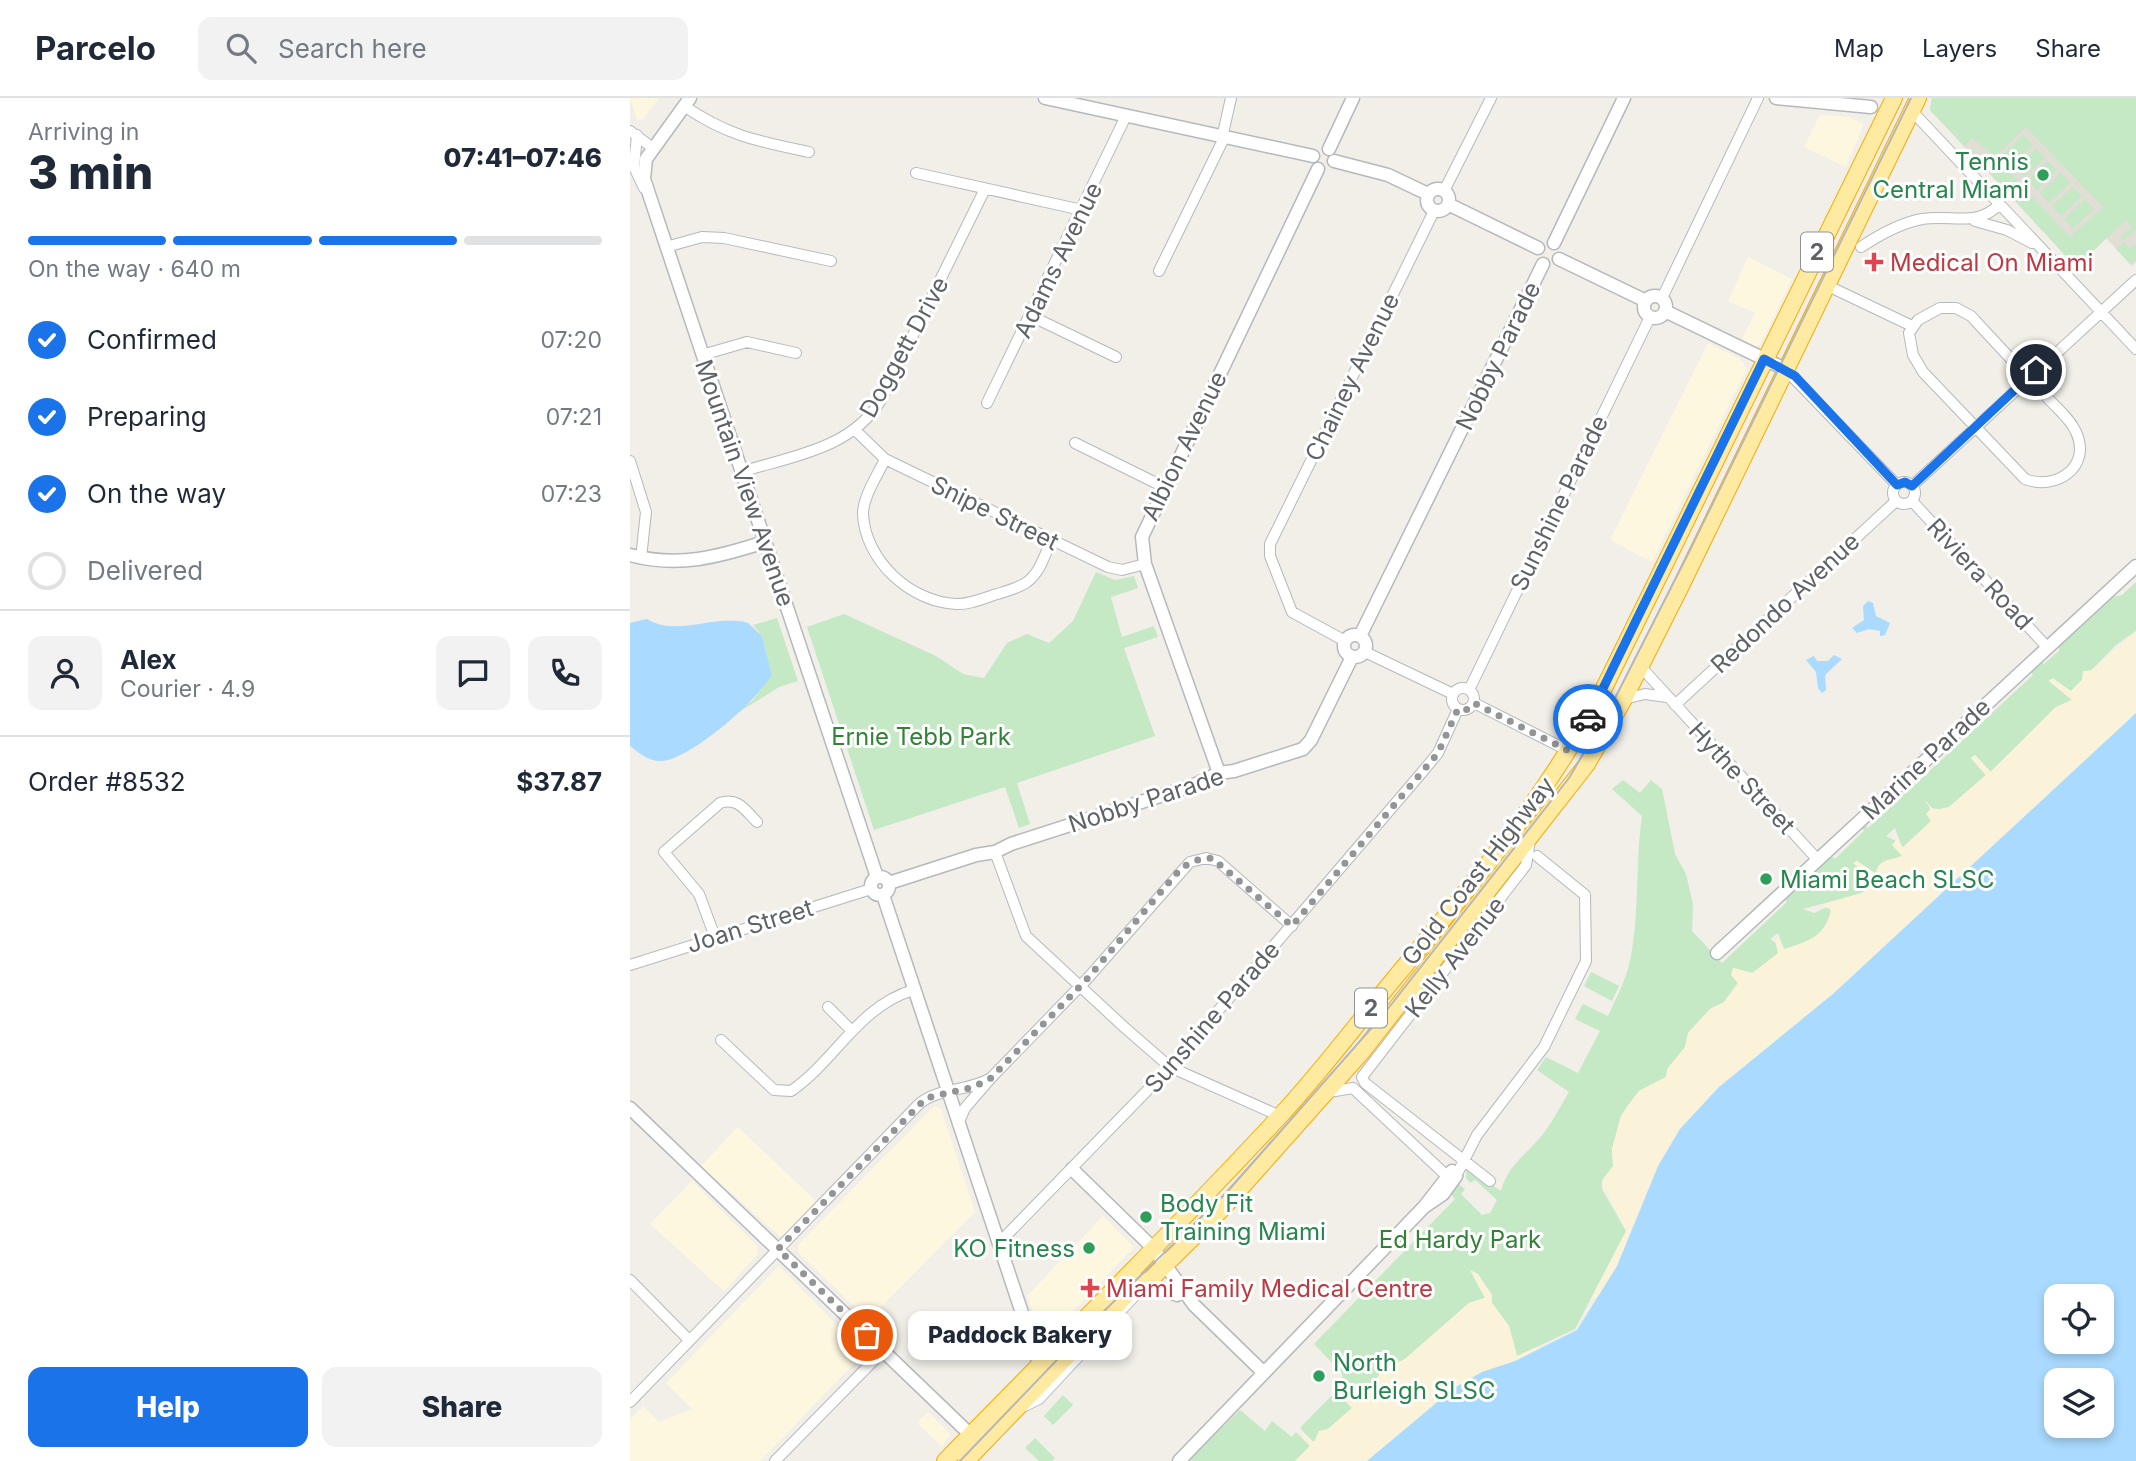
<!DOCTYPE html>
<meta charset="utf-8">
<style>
body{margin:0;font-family:Inter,sans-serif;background:#f2f2f3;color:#1f2937;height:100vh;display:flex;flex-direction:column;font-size:26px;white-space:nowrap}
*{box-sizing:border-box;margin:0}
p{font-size:23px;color:#747a83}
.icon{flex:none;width:38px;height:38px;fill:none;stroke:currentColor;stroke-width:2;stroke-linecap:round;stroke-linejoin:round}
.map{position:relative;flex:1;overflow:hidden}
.details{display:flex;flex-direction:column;background:#fff;width:630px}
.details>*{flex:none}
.controls{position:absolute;left:1414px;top:1186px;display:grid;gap:14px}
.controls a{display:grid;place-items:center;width:70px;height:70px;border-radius:14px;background:#fff;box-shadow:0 4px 10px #0003;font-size:35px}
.pin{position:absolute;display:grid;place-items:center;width:60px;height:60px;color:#fff;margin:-30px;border:4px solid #fff;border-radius:50%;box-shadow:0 2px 7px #0007}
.courier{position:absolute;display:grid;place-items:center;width:70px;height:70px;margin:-35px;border:5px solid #1a73e8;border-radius:50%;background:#fff;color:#222;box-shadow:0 2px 9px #0007}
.bubble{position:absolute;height:49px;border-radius:14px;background:#fff;box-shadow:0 4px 10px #0003;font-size:23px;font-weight:800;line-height:49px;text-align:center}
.summary em{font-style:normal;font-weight:800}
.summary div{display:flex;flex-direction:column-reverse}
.summary{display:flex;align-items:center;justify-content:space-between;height:119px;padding:0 28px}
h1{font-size:46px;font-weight:800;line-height:52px}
.bar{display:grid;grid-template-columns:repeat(4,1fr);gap:10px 7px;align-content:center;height:84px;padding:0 28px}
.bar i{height:9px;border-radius:5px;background:#e0e1e3}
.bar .selected{background:#1a73e8}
.bar p{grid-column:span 4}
.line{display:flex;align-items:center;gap:18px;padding:0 28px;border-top:2px solid #e0e1e3}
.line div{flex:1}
.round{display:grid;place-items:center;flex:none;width:74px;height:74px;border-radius:14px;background:#f2f2f3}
ol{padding:0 28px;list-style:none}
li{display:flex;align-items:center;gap:21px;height:77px}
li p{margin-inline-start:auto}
li .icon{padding:7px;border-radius:50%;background:#1a73e8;color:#fff;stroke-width:4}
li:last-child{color:#747a83}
li i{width:38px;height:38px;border:4px solid #e0e1e3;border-radius:50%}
.primary-button{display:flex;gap:14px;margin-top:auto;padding:14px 28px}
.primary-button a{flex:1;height:80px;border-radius:14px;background:#1a73e8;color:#fff;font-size:28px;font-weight:800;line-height:80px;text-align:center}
.primary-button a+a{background:#f2f2f3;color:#1f2937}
header{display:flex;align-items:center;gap:42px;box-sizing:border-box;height:98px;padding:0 35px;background:#fff;border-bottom:2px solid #e0e1e3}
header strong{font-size:33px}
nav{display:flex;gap:38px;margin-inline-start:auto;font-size:24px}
.search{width:490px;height:63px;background:#f2f2f3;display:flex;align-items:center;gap:18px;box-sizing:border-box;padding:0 24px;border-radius:14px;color:#747a83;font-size:26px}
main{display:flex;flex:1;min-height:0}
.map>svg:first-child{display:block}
.commercial{fill:#fef7e0}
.education{fill:#e1ded6}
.green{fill:#c5e8c5;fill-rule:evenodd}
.sand{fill:#fbf3d9}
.water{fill:#aadaff;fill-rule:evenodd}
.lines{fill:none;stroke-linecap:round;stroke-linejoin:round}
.minor-casing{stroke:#b5b8bc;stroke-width:12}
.tertiary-casing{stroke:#b5b8bc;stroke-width:15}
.trunk-casing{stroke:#f9ab00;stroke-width:18}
.minor{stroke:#fff;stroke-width:10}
.tertiary{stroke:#fff;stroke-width:12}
.trunk{stroke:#feeaa1;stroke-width:16}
.tram{stroke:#b6b7b8;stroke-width:2}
.done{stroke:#929495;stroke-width:7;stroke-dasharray:0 12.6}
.route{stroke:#1a73e8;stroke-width:9}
.leisure-dot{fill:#2e9e5b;stroke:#fff;stroke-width:2.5}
.health-dot{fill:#e0444e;stroke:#fff;stroke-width:2.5}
.labels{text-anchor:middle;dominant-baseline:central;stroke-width:6;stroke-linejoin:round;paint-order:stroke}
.shield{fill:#fff;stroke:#8f9295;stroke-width:2}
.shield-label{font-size:23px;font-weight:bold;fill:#5f6368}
.leisure-label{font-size:24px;fill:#27864d;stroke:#fff;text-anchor:start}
.street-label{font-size:24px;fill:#5f6368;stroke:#fff}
.health-label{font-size:24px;fill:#be3a42;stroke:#fff;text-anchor:start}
.park-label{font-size:24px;fill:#348238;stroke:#fff}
</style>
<header>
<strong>Parcelo</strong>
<div class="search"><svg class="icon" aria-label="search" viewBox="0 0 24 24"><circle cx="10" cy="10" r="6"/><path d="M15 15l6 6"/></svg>Search here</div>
<nav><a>Map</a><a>Layers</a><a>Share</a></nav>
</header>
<main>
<section class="details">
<div class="summary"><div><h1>3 min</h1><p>Arriving in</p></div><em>07:41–07:46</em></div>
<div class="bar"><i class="selected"></i><i class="selected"></i><i class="selected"></i><i></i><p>On the way · 640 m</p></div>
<ol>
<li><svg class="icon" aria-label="check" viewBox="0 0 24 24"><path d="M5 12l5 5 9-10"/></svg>Confirmed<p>07:20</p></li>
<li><svg class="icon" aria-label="check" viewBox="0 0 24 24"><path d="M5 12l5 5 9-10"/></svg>Preparing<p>07:21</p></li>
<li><svg class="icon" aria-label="check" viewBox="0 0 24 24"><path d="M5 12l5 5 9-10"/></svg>On the way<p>07:23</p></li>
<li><i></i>Delivered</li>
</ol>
<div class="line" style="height:126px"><a class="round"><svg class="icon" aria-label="person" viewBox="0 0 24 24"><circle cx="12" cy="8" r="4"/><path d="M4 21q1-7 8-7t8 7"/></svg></a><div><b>Alex</b><p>Courier · 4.9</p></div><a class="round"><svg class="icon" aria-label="chat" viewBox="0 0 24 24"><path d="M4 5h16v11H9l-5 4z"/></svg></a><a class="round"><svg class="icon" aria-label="phone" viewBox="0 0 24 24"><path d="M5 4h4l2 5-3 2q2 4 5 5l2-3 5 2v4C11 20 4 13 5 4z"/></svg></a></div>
<div class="line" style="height:91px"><div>Order #8532</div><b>$37.87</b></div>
<div class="primary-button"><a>Help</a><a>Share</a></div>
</section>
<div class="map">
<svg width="1506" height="1363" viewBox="0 0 1506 1363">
<rect width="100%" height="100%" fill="#f1efe8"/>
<path class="commercial" d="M0,0h29l-16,21 -6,1z
M1190,17l29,2 15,7 -18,43 -42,-20z
M1118,159l44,22 -32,66 -4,1 -14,-7 13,-26 -27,-12z
M1078,245l31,15 8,10 -95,194 -42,-22z
M304,1008l7,3 34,103 -107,108 -70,-68v-7z
M108,1029l82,78 -35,36 -84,-75z
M62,1083l65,65 1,8 -34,37 -74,-67z
M473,1118l31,31 -87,91 -5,-2 -15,-40z
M149,1168l85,87 -104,108h-130v-41l13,-14 16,16 33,-13 -26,-26z
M298,1314l22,22 -8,13 -25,-24z"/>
<path class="education" d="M1302,0h204v164l-4,4 -26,-28 -30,29 -146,-157z"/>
<path class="green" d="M1302,0h204v131l-12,12 -3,-4 11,-11 -6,-6 -50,47 -91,-99 9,-12 -22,-18 -8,8 -34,-36zM1396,29l77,80 -33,30 -75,-80z
M1394,37l9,10 -21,19 -9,-10z
M1406,50l9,10 -21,19 -8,-9z
M1418,63l9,9 -20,20 -9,-10z
M1431,75l9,10 -21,20 -9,-10z
M1443,89l9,9 -21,20 -9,-10z
M1455,101l9,10 -21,19 -9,-9z
M1494,144l6,7 6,-5v14l-6,6 -14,-15z
M466,474l19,8 19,-4 4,12 -27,9 11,40 32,-11 4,11 -34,11 31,88 -138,47 13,41 -11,4 -14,-41 -131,43 -67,-203 37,-13 92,42 27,18 21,4 23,-35 20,-9 22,9 24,-22z
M1506,484v49l-20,14 -45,46 -18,-13 -4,3 23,19 -16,7 -66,65 -15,-17 -4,3 15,17 -37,32 -15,3 -10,-11 7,11v11l-29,27 -7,-20 -9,8 10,5 -4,4 11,11c-13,5 -25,2 -27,18l-19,-13 -3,2 13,12 4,11 -9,7 -59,16 11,4 13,-6 4,3c-5,26 -23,32 -47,39l-6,-16 -8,6 9,6v8l-27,20 -18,-5 4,15 -14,19 -14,7 -22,24 -3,14 -19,30 -27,14 -11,14 -7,11 -9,33 1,17 -11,14v9l24,42 -51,98 -58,27 -8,-30 -17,-23v-8l-21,-24 14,27 -16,5 -64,56 -21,10 -27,34 -12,-13 -3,-17 -28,-29 141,-145 -6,-7 8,-9 8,6 -4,5 21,21 8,-2 7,-13 -22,-20 -5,3 -4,-5v-10l35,23c6,-24 23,-35 38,-52 12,-14 21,-32 30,-47l-32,-22 9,-13 32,16 22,-42 -25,-12 8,-15 25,12c8,-18 18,-36 22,-55 10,-48 5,-97 12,-145l-30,-27 11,-9 17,13 11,-13 11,9 13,65 11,20 7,30 -1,27 30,32 65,-61 -4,-5 47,-43 5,5 29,-28 -3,-5 3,-3 4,5 165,-153 -4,-6 11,-9 4,4 16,-14 -4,-5 55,-48 11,-2z
M147,520l21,63 -19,6 -48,30 22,-17 19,-25 -10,-39 -9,-11z
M961,874l28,14 -7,15 -28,-15z
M706,1293l16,17 -24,21 -9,3 -5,11 -14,-15z
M433,1297l10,10 -20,20 -9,-9z
M610,1312l25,21 7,-10 20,16 4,-5 14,14 -15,15h-107z
M405,1340l20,20 -3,3h-13l-14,-13z"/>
<path class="sand" d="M1506,533v181l-520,486 -25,1 35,-68 -24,-48 11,-17 -1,-17 9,-33 18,-25 27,-14 1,-8 18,-22 3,-14 22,-24 14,-7 14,-19 -7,-8 2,-7 20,5 25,-20 -3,-12 3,-2 6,10c24,-7 42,-13 47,-39l-9,-5 40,-12 9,-7 -4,-11 -14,-12 4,-2 19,13c3,-16 13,-13 26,-18l-10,-11 6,-7 5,10 28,-27 -5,-7 5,-6 11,2 7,-3 37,-32 -15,-17 4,-3 16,17 65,-65 16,-7 -23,-19 2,-2 20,12 11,-11 1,-9 9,-1z
M840,1172l8,4 14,21v8l17,23 8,30 18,-8 36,6 -98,107h-178l15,-15 -8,-9 3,-3 9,8 5,-11 9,-2 24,-21 -10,-11 5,-5 10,11 27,-34 21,-10 64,-56 16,-5z"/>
<path class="water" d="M1238,503l5,2 3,13 14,7 -5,12 -5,1v-5l-11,-2 -12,4 -5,-5 12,-8 -1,-14z
M17,521c31,19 68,-6 101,4l14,13 10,39c-18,28 -72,75 -104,85 -16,4 -27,-5 -38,-14v-123z
M1204,557l8,4 -17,16 1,15 -4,3 -4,-5 -2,-16 -10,-12 8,-4 3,5h11z
M1506,615v748h-769l87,-73 28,-16 33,-11 62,-31 40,-64 41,-100 22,-37 39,-42 115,-94zM1426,1199h46v45h-46zM1426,1283h46v45h-46z"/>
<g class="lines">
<defs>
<path id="minor" d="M54,8c44,30 73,35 125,46
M1281,12l225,239
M0,33l23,17
M7,37l-3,32 10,21
M592,40l9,-40
M286,75l166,37
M814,93l47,-93
M1345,123l32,9 25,13
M36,149l36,-10 22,1 107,23
M1231,149c18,-12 40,-24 61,-28 31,-5 54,9 78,-15
M529,173l65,-133
M1196,187l86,41
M1032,200l96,-200
M1310,210h16l15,8c25,27 49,53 74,79 10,12 25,23 31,37 16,35 -20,59 -51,47l-102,-107 -10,-17 -4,-22 9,-13z
M401,218l85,41
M72,257l45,-13 49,11
M1155,271l112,116
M357,305l139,-287
M226,333l29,28 223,108 14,3 23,-6
M445,345l89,44
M255,361c-7,16 -22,37 -22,55 2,46 47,88 93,90 13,1 28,-6 41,-10 10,-3 22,-6 30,-12 13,-9 18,-28 24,-41
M0,363l16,51 -5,46
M111,374c51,-16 110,-23 140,-72l104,-211
M1263 395a11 11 0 1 1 22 0a11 11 0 1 1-22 0Z
M1282,388l224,-206
M1282,403l135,146
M715,543l-53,-29 -22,-56v-12l164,-333
M735,554l88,42
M1010,568l177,193
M822 601a11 11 0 1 1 22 0a11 11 0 1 1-22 0Z
M839,592l181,-373
M994,601l21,-5 22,3
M844,605l95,48
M1045,607l221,-204
M365,754l31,84 98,91 46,40 110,49
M85,839l-16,-43 -35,-42 56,-49c18,-6 25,7 37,19
M0,867l241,-76
M198,909l23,23
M91,942l53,50 17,1c45,-31 67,-84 122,-101
M699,994l24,-4 95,89
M328,1026l7,-16 26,-30 96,-99 103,-117 16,-4 12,3 74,65
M826,1078l21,-41 67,-88 42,-86 -1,-66 -48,-39
M860,1083l-125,-98 -3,-6 164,-212 4,-24
M368,1146l172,-177 254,-297 14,-17 20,-44
M0,1182l59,60
M0,1304l289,-298c20,-17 49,-12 72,-26
M395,1308l14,-7 102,-110
M145,1363l109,-111"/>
<path id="tertiary" d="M60,0l-44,61 -2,20 233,698
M415,0l268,58
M1146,0l95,9
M699,51l24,-51
M704,63l54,14 40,19
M797 102a11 11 0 1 1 22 0a11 11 0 1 1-22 0Z
M818,106l90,44
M924,145l70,-145
M929,161l87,42
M1014 209a11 11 0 1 1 22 0a11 11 0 1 1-22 0Z
M1035,213l120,58
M0,457c49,13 88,2 135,-13
M714 548a11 11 0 1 1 22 0a11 11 0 1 1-22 0Z
M730,538l183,-372
M589,675l-74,-209 -3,-27 176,-368
M241 788a9 9 0 1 1 18 0a9 9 0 1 1-18 0Z
M259,785l87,-28 19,-3 16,-8 183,-59 25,-12 15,-2 69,-22 8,-9 41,-83
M253,797l156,469
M1087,855l419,-387
M0,1010l346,332
M442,1071l81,79 41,57 70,68
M511,1190l18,-1 18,8
M549,1363l245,-254 28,-36 4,5 -13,18 -19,13"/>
<path id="trunk" d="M315,1363c112,-115 226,-227 335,-345 42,-45 78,-94 118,-142 75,-90 152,-182 206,-286l290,-590
M336,1363l173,-179 11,-2 74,-73 137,-154 226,-289 37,-65 55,-109 239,-492"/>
</defs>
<use href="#minor" class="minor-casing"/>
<use href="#tertiary" class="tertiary-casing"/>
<use href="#trunk" class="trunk-casing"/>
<use href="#minor" class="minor"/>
<use href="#tertiary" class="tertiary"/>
<use href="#trunk" class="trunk"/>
<path class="tram" d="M330,1363l141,-147 126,-122 156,-177 186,-237 39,-66 82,-162 221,-452"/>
</g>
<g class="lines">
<path class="done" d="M237,1237l-89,-86 148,-151 48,-11 17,-9 96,-99 95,-112 18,-8 12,-1 80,68 146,-173 20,-44 8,1 8,-7 95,48 19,-32"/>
<path class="route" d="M958,621l176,-360 31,17 102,109 8,-3 7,4 124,-116"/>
</g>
<g class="leisure-dot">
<circle cx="1413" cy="77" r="7"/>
<circle cx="1136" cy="781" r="7"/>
<circle cx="516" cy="1119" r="7"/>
<circle cx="459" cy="1150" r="7"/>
<circle cx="689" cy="1278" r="7"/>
</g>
<g class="health-dot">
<path d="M1240.5 153.5h7v7h7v7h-7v7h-7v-7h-7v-7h7z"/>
<path d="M456.5 1179.5h7v7h7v7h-7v7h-7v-7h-7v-7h7z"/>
</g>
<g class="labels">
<g class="shield">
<rect x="1171" y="134.5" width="32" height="39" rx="5"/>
<rect x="725" y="890.5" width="32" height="39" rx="5"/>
</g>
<g class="shield-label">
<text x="1187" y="154">2</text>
<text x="741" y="910">2</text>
</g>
<g class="leisure-label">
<text x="1399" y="63" text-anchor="end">Tennis<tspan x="1399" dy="28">Central Miami</tspan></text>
<text x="1150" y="781">Miami Beach SLSC</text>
<text x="530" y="1105">Body Fit<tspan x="530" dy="28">Training Miami</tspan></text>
<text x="445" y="1150" text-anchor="end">KO Fitness</text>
<text x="703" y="1264">North<tspan x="703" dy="28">Burleigh SLSC</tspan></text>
</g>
<g class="street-label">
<text transform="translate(428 162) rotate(-64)">Adams Avenue</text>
<text transform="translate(274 249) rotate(-61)">Doggett Drive</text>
<text transform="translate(868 258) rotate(-64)">Nobby Parade</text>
<text transform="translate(722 279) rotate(-64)">Chainey Avenue</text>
<text transform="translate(554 348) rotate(-64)">Albion Avenue</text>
<text transform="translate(115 385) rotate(71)">Mountain View Avenue</text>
<text transform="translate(929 405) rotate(-64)">Sunshine Parade</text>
<text transform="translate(365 415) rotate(26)">Snipe Street</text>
<text transform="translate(1350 476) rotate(47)">Riviera Road</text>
<text transform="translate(1155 505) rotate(-43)">Redondo Avenue</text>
<text transform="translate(1296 661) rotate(-43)">Marine Parade</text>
<text transform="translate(1112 680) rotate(47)">Hythe Street</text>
<text transform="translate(516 702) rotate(-18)">Nobby Parade</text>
<text transform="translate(848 773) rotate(-52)">Gold Coast Highway</text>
<text transform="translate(120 828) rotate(-17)">Joan Street</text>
<text transform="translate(825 859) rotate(-52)">Kelly Avenue</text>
<text transform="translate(582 919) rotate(-49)">Sunshine Parade</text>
</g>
<g class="health-label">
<text x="1260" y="164">Medical On Miami</text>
<text x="476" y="1190">Miami Family Medical Centre</text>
</g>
<g class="park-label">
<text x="291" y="638">Ernie Tebb Park</text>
<text x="830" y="1141">Ed Hardy Park</text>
</g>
</g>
</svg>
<div class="controls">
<a><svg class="icon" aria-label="locate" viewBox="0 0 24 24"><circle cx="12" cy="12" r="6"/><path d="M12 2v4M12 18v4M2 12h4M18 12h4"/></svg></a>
<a><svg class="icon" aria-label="layers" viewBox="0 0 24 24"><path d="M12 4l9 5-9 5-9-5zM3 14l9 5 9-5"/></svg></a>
</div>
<div class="pin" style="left:237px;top:1237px;background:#ea580c"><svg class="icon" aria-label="bag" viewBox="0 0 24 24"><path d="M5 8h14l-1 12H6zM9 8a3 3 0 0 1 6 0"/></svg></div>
<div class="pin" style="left:1406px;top:272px;background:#1f2937"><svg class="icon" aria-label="home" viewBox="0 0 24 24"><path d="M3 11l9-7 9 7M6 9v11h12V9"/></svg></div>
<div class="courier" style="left:958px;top:621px"><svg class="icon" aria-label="car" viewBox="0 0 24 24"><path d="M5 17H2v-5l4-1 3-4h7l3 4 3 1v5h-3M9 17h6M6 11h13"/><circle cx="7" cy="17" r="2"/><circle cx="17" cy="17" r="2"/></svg></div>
<div class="bubble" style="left:278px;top:1213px;width:224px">Paddock Bakery</div>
</div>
</main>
